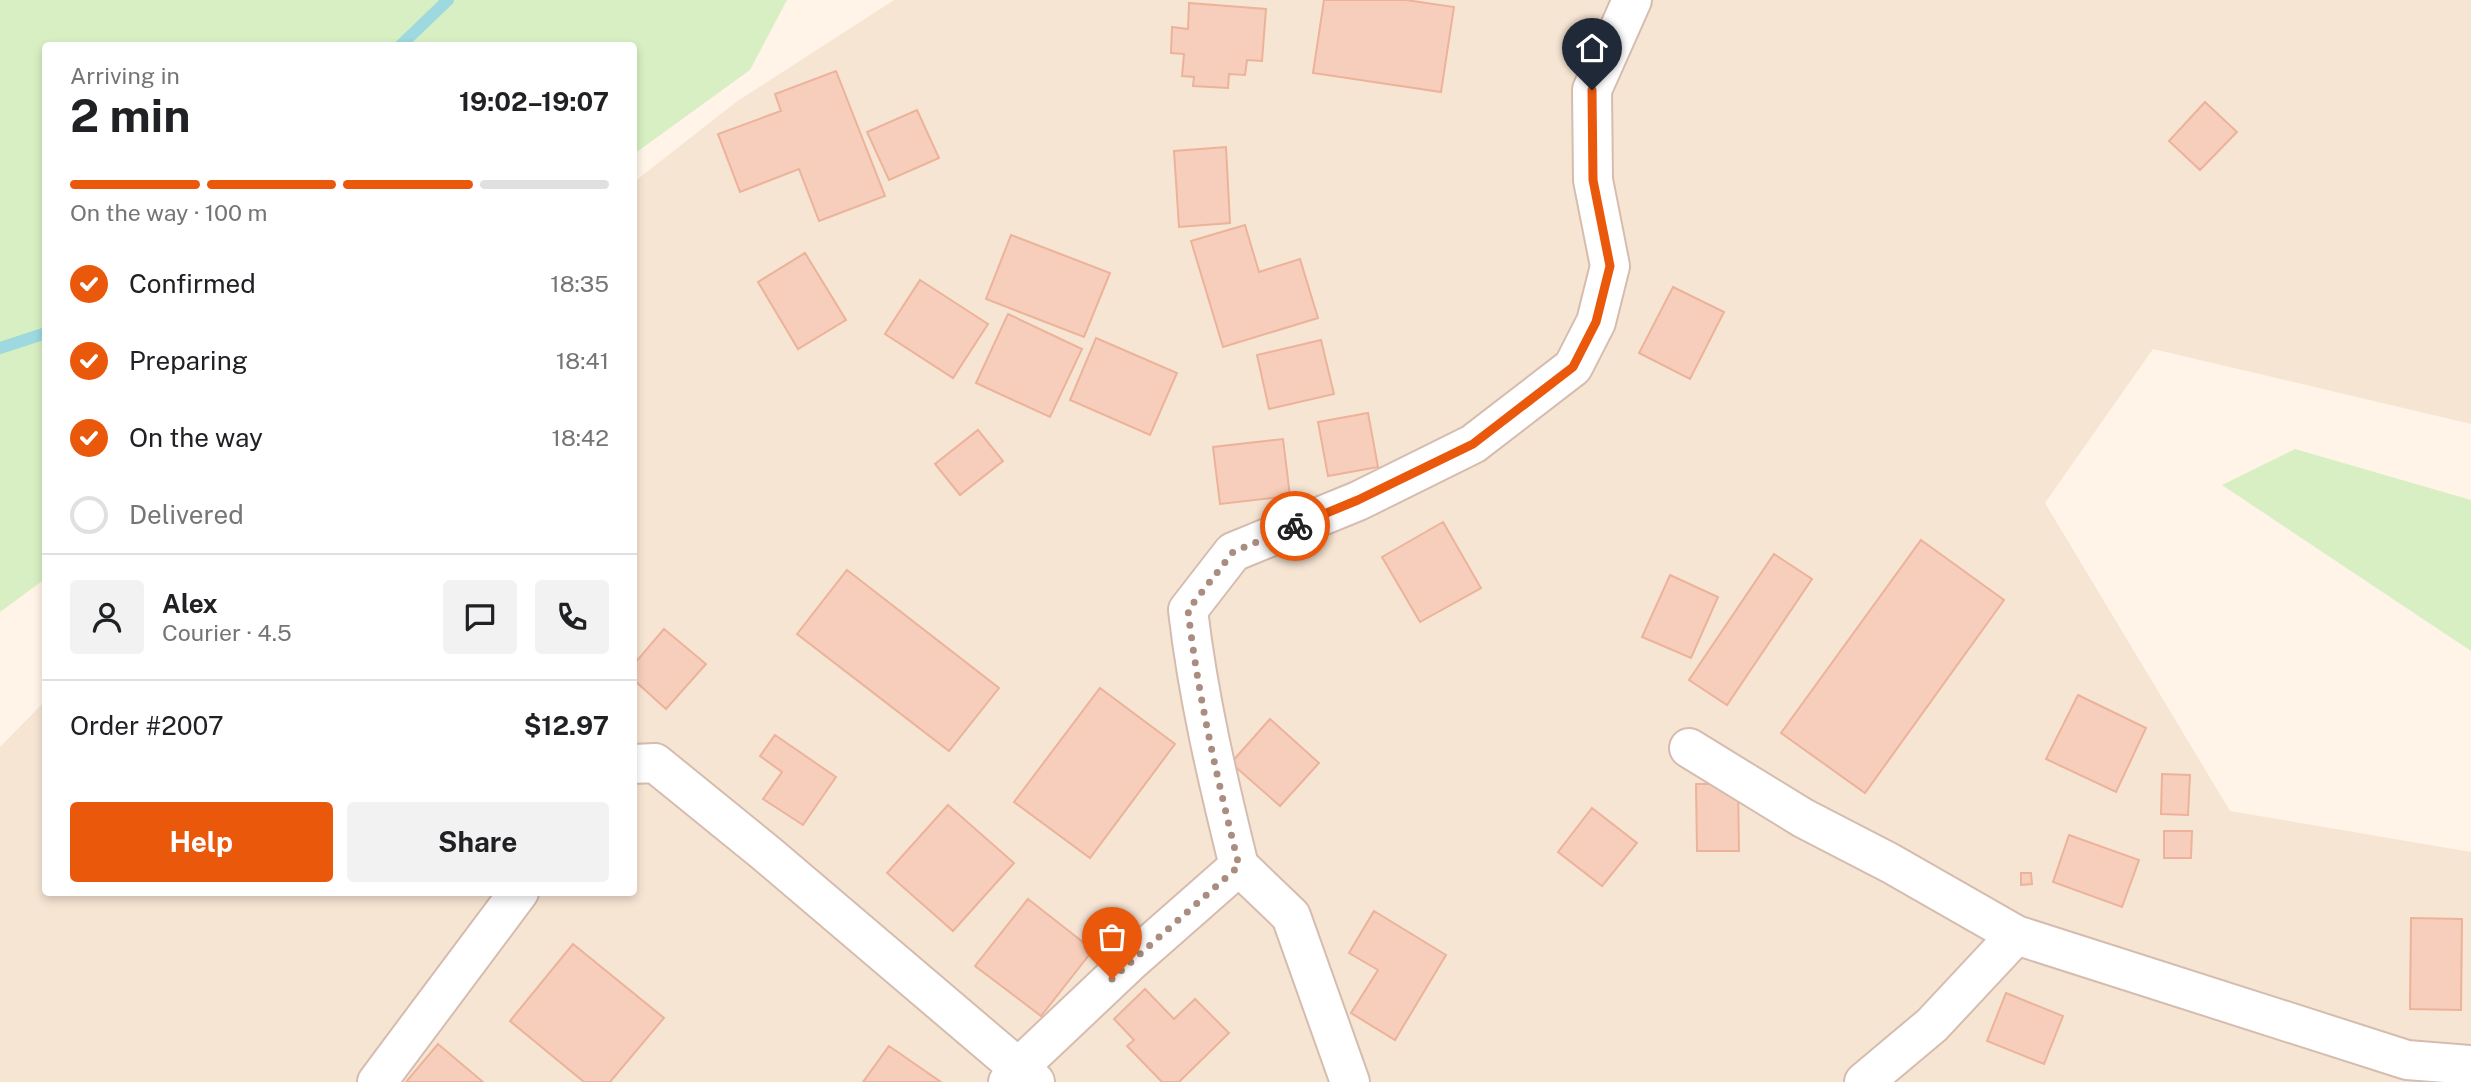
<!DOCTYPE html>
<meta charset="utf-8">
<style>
body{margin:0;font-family:"Public Sans",sans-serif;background:#f2f2f2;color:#202124;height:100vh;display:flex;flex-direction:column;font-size:26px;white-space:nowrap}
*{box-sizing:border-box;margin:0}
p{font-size:23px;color:#757577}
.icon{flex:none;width:38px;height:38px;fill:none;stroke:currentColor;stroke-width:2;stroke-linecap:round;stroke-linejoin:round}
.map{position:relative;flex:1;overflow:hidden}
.panel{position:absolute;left:42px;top:42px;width:595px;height:854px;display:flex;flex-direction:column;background:#fff;border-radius:7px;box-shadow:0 4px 10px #0003}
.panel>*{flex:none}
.pin{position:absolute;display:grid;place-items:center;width:60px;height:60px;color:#fff;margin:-72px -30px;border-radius:50% 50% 50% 0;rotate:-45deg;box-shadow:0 0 7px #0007}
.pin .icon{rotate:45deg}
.courier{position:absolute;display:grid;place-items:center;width:70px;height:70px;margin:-35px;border:5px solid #ea580c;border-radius:50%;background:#fff;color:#222;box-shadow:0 2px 9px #0007}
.summary em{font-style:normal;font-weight:700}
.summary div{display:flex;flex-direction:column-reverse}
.summary{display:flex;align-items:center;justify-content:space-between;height:119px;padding:0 28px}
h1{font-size:46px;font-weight:700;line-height:52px}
.bar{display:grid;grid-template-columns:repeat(4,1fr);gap:10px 7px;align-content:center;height:84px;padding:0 28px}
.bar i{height:9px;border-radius:5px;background:#e0e0e0}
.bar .current{background:#ea580c}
.bar p{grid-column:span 4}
.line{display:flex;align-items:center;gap:18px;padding:0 28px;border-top:2px solid #e0e0e0}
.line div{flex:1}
.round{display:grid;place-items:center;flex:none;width:74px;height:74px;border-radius:7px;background:#f2f2f2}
ol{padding:0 28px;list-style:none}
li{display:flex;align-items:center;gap:21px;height:77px}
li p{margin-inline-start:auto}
li .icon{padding:7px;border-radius:50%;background:#ea580c;color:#fff;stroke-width:4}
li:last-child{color:#757577}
li i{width:38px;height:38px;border:4px solid #e0e0e0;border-radius:50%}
.button{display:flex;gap:14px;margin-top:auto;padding:14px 28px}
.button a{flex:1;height:80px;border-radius:7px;background:#ea580c;color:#fff;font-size:28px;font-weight:700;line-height:80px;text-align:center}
.button a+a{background:#f2f2f2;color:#202124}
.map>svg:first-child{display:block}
.residential{fill:#f7e5d4}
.green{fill:#d8efc3}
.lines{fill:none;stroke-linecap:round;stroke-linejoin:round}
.stream{stroke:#9dd9de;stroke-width:12}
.building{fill:#f7cebb;stroke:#ecb29a;stroke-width:2}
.minor-casing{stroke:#d5bcae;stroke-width:42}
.minor{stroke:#fff;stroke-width:38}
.done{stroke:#aa8d80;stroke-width:7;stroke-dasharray:0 12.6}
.route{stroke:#ea580c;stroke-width:9}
</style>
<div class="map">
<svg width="2471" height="1082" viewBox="0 0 2471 1082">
<rect width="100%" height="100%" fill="#fff4e7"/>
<path class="residential" d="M894,0h1577v424l-318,-75 -108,154 185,308 241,41v230h-2471v-335l45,-46 1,191h588v-710l102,-80z"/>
<path class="green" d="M0,0h787l-37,70 -116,84v-108h-588l-1,533 -45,33z
M2295,449l176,51v151l-249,-166z"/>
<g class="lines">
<path class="stream" d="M400,46l48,-46
M0,348l46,-15"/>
</g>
<path class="building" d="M1324,0h82l48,7 -13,85 -128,-19z
M1189,3l77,6 -4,52 -15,-1 -2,15 -16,-1 -1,14 -35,-2 1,-9 -12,-1 2,-22 -13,-1 1,-26 16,2z
M836,71l49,125 -66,25 -20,-52 -59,23 -22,-58 63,-23 -6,-17z
M2205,102l32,30 -37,38 -31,-29z
M917,110l22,48 -50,22 -22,-48z
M1226,147l4,76 -51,4 -5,-76z
M1245,225l14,47 41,-13 18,59 -95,29 -32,-106z
M1011,235l99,38 -26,64 -98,-38z
M805,253l41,67 -48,29 -40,-67z
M920,280l68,44 -35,54 -68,-44z
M1673,287l51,25 -34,67 -51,-26z
M1008,314l74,35 -32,68 -74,-34z
M1096,338l81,35 -27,62 -80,-35z
M1321,340l13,54 -65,15 -12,-54z
M1368,413l10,54 -50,9 -10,-54z
M978,430l25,31 -43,34 -25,-31z
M1283,439l7,57 -70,8 -7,-57z
M1443,522l38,66 -61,34 -38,-65z
M1921,540l83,60 -139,193 -84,-60z
M1774,554l38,25 -85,126 -38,-25z
M847,570l152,118 -50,63 -152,-117z
M1670,575l48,22 -27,61 -49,-21z
M664,629l42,35 -40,45 -32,-29v-16z
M1100,688l75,56 -85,114 -76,-56z
M2078,695l68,33 -30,64 -70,-33z
M1270,719l49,44 -39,43 -49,-43z
M775,735l61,42 -33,48 -40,-26 19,-27 -22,-16z
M2162,774l28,1 -2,40 -27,-1z
M1696,784h42l1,67h-42z
M948,805l66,58 -61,68 -66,-58z
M1592,808l45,35 -35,43 -44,-34z
M2164,831h28l-1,27h-27z
M2069,835l70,25 -17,47 -69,-25z
M2021,873h10l1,11 -11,1z
M1028,899l65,51 -52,66 -66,-50z
M1374,911l72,44 -51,85 -44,-27 27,-43 -29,-17z
M2411,918l51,1 -1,91 -51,-1z
M573,944l91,74 -54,64h-26l-74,-61z
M1145,989l29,30 21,-20 34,34 -50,49h-17l-35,-36 7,-6 -20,-21z
M2006,993l57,23 -19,48 -57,-23z
M438,1044l45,38h-77z
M889,1046l52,36h-78z"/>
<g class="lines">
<defs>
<path id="minor" d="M1689,748l114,70 87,45 126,72 391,125 64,5
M634,764l21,-1 112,91 268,228
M1239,866l52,50 59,166
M377,1082l142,-190
M1008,1082l11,-15 112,-106 108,-95c-21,-85 -41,-169 -51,-256l45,-58 125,-51 115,-57 100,-77 23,-45 14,-56 -17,-86 -1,-90 40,-90
M1864,1082l68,-57 84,-90"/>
</defs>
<use href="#minor" class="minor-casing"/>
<use href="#minor" class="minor"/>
</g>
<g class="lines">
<path class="done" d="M1112,979l127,-113c-21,-85 -41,-169 -51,-256l45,-58 62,-26"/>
<path class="route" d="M1295,526l63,-26 115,-56 100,-77 23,-45 14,-56 -17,-86 -1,-90"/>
</g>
</svg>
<div class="pin" style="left:1112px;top:979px;background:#ea580c"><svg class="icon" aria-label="bag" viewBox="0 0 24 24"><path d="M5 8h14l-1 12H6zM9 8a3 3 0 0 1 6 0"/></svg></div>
<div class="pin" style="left:1592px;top:90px;background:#1f2937"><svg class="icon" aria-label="home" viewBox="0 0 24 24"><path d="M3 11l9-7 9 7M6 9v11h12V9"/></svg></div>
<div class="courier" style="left:1295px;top:526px"><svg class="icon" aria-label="bike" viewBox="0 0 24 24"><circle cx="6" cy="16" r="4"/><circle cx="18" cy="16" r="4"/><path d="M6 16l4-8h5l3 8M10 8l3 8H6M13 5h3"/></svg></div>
<section class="panel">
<div class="summary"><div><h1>2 min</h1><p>Arriving in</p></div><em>19:02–19:07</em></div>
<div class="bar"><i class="current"></i><i class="current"></i><i class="current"></i><i></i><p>On the way · 100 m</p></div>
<ol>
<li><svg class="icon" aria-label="check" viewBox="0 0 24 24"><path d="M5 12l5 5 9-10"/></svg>Confirmed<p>18:35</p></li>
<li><svg class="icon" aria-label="check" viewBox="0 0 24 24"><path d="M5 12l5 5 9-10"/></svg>Preparing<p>18:41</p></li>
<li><svg class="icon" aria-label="check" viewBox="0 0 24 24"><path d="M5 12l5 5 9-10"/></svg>On the way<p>18:42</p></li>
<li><i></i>Delivered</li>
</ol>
<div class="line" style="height:126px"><a class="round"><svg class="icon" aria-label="person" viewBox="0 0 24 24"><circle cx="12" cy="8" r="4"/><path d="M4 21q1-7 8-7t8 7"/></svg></a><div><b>Alex</b><p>Courier · 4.5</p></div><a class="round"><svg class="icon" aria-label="chat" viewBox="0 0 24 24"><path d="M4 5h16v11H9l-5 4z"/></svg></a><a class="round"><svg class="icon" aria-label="phone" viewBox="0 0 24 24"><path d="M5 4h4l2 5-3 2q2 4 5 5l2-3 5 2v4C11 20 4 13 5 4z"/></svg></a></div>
<div class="line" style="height:91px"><div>Order #2007</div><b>$12.97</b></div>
<div class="button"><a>Help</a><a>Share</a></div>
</section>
</div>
